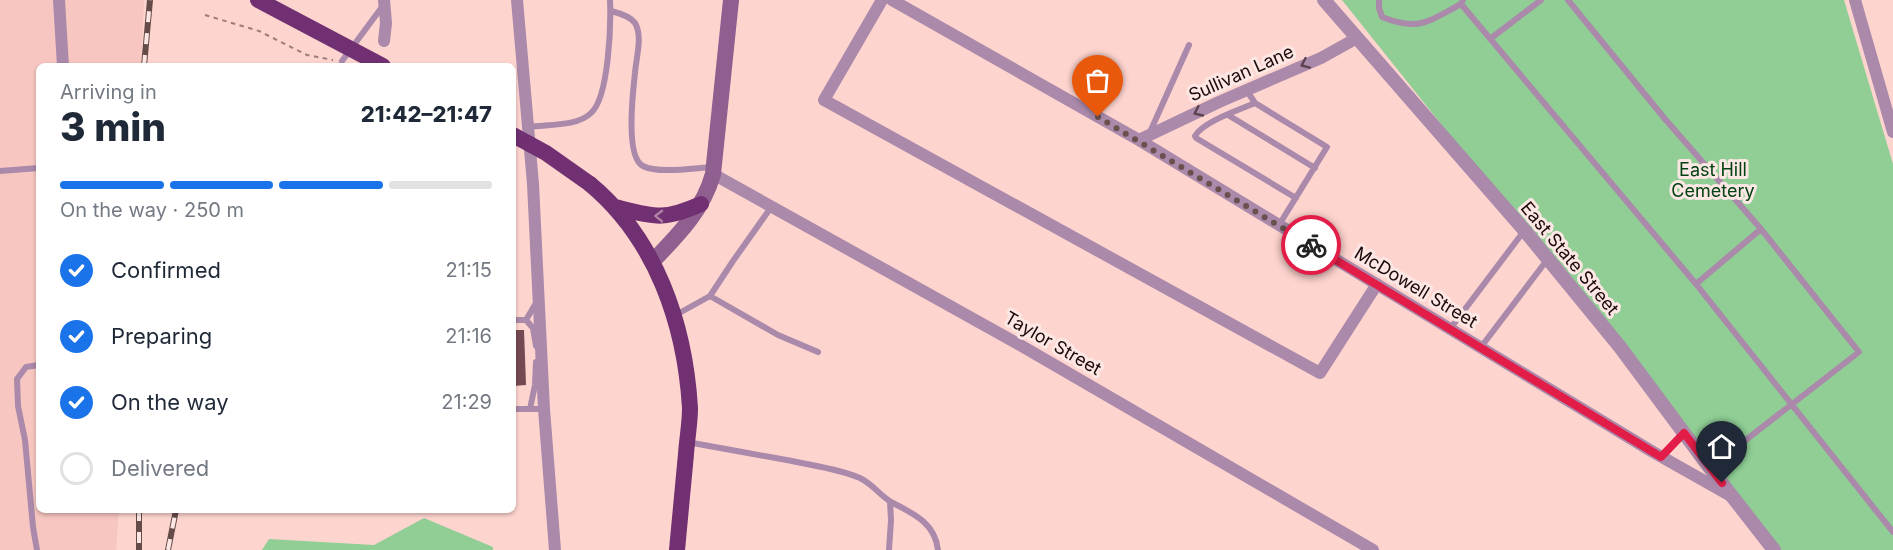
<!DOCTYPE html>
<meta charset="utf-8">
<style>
body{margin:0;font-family:Inter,sans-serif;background:#f6f6f7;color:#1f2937;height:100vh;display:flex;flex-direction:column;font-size:22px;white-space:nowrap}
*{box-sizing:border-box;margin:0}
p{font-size:20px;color:#747a83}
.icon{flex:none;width:33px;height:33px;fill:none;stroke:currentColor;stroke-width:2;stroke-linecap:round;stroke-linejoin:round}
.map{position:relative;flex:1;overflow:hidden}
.drawer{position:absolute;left:36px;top:63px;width:480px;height:450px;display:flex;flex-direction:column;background:#fff;border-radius:9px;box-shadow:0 2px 4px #0004}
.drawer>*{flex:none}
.pin{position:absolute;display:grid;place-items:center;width:51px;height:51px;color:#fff;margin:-62px -26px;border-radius:50% 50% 50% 0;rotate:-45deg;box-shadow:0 0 6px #0007}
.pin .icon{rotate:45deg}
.courier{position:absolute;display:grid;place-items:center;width:60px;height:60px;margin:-30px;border:4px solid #e11d48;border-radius:50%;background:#fff;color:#222;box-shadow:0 2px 8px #0007}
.headline em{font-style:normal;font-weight:800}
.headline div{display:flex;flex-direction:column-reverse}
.headline{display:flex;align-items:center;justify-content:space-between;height:102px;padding:0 24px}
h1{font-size:39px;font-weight:800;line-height:45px}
.bar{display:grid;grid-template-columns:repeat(4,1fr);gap:9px 6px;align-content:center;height:72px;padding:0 24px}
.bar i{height:8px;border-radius:4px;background:#e0e1e3}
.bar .on{background:#1a73e8}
.bar p{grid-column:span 4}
ol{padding:0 24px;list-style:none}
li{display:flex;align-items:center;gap:18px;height:66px}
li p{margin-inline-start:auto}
li .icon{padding:6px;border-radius:50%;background:#1a73e8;color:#fff;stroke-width:4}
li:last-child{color:#747a83}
li i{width:33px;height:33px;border:3px solid #e0e1e3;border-radius:50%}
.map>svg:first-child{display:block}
.built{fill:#f7c6c0}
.green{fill:#90ce95}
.building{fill:#754a53}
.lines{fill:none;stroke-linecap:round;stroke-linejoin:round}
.path{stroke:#9c7d79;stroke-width:2;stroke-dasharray:4.5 4.5;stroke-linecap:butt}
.service{stroke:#aa89aa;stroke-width:6}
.minor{stroke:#aa89aa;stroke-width:12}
.tertiary{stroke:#aa89aa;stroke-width:14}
.secondary{stroke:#8f5f8f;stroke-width:16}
.trunk{stroke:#713072;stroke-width:16}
.rail-casing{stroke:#654c49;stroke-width:6}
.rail{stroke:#fde7e4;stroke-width:4;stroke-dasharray:11;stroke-linecap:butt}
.trunk-bridge{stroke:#713072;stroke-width:16}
.oneway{stroke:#5b4351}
.oneway2{stroke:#b082a5}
.done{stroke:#6a514e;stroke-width:6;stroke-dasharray:0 10.8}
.route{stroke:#e11d48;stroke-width:8}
.labels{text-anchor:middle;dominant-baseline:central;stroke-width:6;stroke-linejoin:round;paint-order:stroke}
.street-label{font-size:18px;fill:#1b0a09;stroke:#fde7e4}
.park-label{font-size:18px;fill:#004211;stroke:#fde7e4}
</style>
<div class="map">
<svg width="1893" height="550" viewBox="0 0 1893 550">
<rect width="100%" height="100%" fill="#fed4cf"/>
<path class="built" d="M0,0h144l-3,66h-102v444h80l-3,40h-116z"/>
<path class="green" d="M1342,0h502l49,164v386h-112z
M424,518l69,29v3h-231l7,-11 105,6z"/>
<path class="building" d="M513,330h11l2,55 -13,1z"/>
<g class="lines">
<path class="path" d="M205,15l54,16 48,24 26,5"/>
<path class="service" d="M1379,0v8l3,9c37,15 47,4 79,-13l2,-4
M1568,0l97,119 96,110 98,123 -148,115
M1461,4l235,280 197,248
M611,11c8,2 19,5 24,12 8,13 1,35 0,50 -2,18 -10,84 8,93 15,8 51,2 69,1
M1490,39l51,-39
M342,61l40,-54
M1247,91l8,12 72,44 -48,78
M1255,103c-14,6 -53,19 -60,33l1,2 100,60
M1228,115l87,53
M528,127c19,-3 49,0 63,-14 18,-16 20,-89 19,-113
M1150,132l39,-87
M0,171l39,-3
M1696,284l65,-55
M710,296l68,39 40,17
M674,316l36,-20 23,-35 39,-55
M513,320h13l7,8 3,18
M526,320l10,-17
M1450,329l74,-98
M1481,347l66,-87
M513,409h31
M530,409l5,-24 1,-23
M687,442c35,6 70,13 105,19 23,5 47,8 68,17 13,6 21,19 33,25 21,11 42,20 45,47
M1662,456l22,-23
M37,550l-4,-23 -8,-87 -7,-34 -1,-27 9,-12 13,-2
M889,550l2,-30 -1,-18"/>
<path class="minor" d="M59,0l4,66
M517,0l16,184 11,225 11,141
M882,0l-58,100 496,273 57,-89
M892,0l247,140 514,312 78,44
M1855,0l38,132
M384,41l2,-18 -2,-23
M1139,140l80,-38 102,-44 36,-20
M713,174l307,171 353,205"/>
<path class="tertiary" d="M1324,0l201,231 95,116 90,121 64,82"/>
<path class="secondary" d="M653,261c26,-27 50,-51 60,-87l18,-174"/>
<path class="trunk" d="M590,184c66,55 95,140 100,224 0,15 -3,31 -4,46 -3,32 -6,64 -9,96
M615,207c40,10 48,14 86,-3"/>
<defs>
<path id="rail" d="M144,66l6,-66
M139,510v40
M168,550l8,-40"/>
</defs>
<use href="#rail" class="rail-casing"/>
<use href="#rail" class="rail"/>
<path class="trunk-bridge" d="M258,0l125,66
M513,135l33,18 44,31"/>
</g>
<defs><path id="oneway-chevron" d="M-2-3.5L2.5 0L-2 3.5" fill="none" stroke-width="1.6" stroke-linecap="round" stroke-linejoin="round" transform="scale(1.5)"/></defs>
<g class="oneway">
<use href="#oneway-chevron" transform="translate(1305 64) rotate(156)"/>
<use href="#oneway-chevron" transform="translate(1198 112) rotate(155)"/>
</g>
<use class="oneway2" href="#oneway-chevron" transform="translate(659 216) rotate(-179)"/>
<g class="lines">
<path class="done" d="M1098,117l213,128"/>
<path class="route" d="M1311,245l350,212 23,-24 38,50"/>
</g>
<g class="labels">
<g class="street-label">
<text transform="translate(1241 73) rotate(-24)">Sullivan Lane</text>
<text transform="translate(1570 258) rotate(50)">East State Street</text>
<text transform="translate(1416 287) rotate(31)">McDowell Street</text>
<text transform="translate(1053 343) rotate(30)">Taylor Street</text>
</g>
<g class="park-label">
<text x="1713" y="169">East Hill<tspan x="1713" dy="21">Cemetery</tspan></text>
</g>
</g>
</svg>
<div class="pin" style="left:1098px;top:117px;background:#ea580c"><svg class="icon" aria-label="bag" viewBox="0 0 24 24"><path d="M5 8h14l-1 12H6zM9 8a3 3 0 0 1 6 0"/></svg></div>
<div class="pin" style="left:1722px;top:483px;background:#1f2937"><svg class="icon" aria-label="home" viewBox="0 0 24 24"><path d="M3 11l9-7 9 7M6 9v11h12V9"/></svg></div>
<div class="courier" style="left:1311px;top:245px"><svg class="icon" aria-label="bike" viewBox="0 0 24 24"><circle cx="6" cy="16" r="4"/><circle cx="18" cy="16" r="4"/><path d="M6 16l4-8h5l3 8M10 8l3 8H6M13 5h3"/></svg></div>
<section class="drawer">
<div class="headline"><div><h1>3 min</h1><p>Arriving in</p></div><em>21:42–21:47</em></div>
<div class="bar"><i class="on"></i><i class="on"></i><i class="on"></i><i></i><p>On the way · 250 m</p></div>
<ol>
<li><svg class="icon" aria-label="check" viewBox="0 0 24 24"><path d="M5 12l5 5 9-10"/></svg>Confirmed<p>21:15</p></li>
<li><svg class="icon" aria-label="check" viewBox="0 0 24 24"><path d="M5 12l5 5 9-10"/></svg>Preparing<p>21:16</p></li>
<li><svg class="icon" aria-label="check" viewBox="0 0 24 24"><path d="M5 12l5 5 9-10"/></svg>On the way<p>21:29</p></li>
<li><i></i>Delivered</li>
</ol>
</section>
</div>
